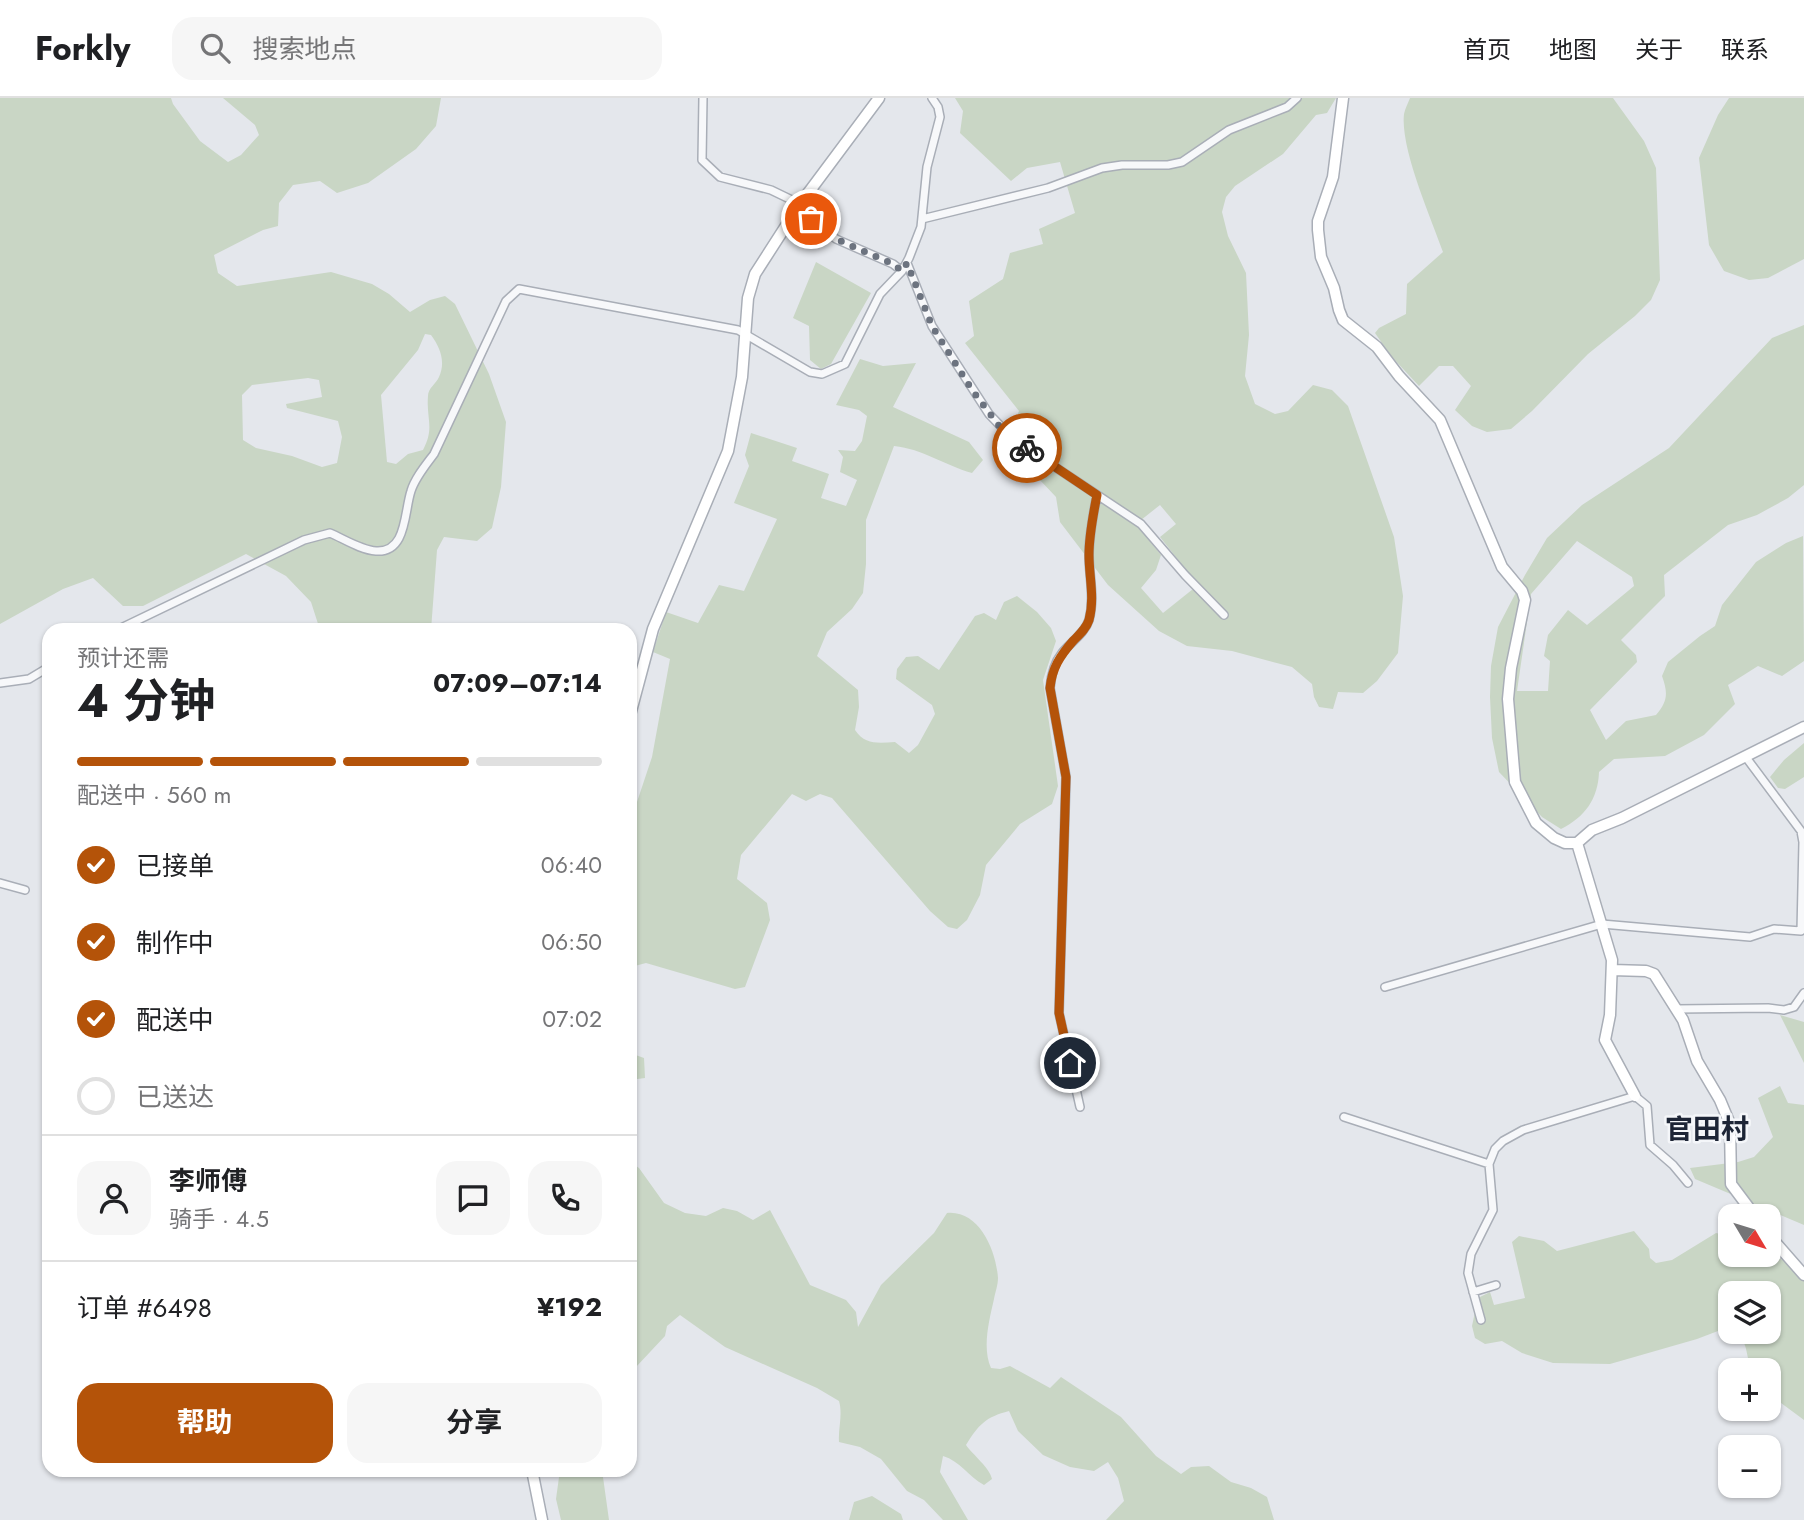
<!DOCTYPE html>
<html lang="zh">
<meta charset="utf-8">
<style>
body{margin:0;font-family:Jost,"Noto Sans SC",sans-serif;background:#f6f6f6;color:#202124;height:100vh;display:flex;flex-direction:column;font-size:26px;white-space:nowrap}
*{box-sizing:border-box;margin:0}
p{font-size:23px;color:#757577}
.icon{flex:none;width:38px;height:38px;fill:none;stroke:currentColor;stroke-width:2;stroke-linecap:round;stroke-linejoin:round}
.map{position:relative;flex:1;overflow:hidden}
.sheet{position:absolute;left:42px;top:525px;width:595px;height:854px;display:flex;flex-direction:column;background:#fff;border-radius:21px;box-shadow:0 2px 5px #0004}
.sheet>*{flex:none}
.needle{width:46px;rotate:128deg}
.tools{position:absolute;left:1718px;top:1106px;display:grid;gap:14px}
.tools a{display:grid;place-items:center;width:63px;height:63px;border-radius:14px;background:#fff;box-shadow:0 2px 5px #0004;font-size:35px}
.pin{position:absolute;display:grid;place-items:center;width:60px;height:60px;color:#fff;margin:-30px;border:4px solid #fff;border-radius:50%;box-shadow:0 2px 7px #0007}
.courier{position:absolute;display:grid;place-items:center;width:70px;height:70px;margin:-35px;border:5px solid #b45309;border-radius:50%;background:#fff;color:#222;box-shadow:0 2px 9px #0007}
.headline em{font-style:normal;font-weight:700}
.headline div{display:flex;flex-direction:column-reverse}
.headline{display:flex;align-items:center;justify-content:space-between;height:119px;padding:0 35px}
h1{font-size:46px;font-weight:700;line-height:52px}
.bar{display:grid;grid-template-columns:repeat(4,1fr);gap:10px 7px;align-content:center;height:84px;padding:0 35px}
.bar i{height:9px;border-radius:5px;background:#e0e0e0}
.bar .current{background:#b45309}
.bar p{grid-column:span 4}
.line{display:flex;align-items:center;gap:18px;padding:0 35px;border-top:2px solid #e0e0e0}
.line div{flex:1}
.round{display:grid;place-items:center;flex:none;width:74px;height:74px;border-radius:21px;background:#f6f6f6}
ol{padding:0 35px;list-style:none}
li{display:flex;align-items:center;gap:21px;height:77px}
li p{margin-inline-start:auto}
li .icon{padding:7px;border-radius:50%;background:#b45309;color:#fff;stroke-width:4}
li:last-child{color:#757577}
li i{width:38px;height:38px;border:4px solid #e0e0e0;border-radius:50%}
.action{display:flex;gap:14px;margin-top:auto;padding:14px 35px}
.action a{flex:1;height:80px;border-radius:21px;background:#b45309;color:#fff;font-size:28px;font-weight:700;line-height:80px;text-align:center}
.action a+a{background:#f6f6f6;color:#202124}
header{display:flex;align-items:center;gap:42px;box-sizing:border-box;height:98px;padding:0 35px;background:#fff;border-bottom:2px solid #e0e0e0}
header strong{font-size:33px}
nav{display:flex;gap:38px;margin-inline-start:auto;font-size:24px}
.search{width:490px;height:63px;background:#f6f6f6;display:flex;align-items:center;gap:18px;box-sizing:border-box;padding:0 24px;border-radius:21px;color:#757577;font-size:26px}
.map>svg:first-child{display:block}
.green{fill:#c9d6c5;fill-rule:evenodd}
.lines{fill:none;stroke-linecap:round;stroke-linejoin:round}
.street-casing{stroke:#a9aeb7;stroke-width:10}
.secondary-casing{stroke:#a9aeb7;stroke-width:13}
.street{stroke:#f7f8fa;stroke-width:7}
.secondary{stroke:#fff;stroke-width:10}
.done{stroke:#6c737f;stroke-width:7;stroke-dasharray:0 12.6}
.route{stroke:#b45309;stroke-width:9}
.labels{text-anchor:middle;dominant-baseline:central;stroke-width:5;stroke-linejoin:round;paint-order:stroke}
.quarter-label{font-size:28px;font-weight:bold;fill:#1d2536;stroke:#f4f6f9}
</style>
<header>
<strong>Forkly</strong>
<div class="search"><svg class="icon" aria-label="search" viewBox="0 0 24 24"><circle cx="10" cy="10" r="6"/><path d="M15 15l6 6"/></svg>搜索地点</div>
<nav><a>首页</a><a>地图</a><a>关于</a><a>联系</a></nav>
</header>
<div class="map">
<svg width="1804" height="1422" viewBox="0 0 1804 1422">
<rect width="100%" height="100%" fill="#e4e7ec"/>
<path class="green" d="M0,0h171l2,6 27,37 28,21 13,-7 18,-20 -4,-10 -32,-27h218l-5,28 -20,23 -48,34 -31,10 -17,-12 -27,4 -14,18 -1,23 -15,4 -49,25 4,18 19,13 94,-14 41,12 17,10 21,18 20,-12 15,-4 10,8 34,70 17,48 -5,65 -9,41 -15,13 -33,-4 -7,13 -6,80h-111l-9,-28 -25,-26 -40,-22 -103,52h-20l-30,-28 -30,11 -63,35zM425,236l6,1c9,12 15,27 8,42 -3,7 -11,11 -11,19 -2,22 7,32 -5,54l-15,4 -12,10 -9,-2 -6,-67 37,-45zM308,280l11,2 3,17 -36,7 1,4 51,13 4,16 -5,26 -15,4 -30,-11 -36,-8 -13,-8 -1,-45 10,-10z
M955,0h381l-9,15 -11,2 -33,39 -48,32 -9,11 -4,15 6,24 18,37 3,62 -4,41 10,28 20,10 13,-3 25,-26 19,5 16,16 46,131 9,59 -5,57 -21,28 -14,12 -25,-1 -5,17 -14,-2 -5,-10 -2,-13 -20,-17 -60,-16 -45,-5 -28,-15 -51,-46 -48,-63 -4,-25 -35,-37 -8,-35 6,-14 -54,-68 9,-7 -5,-35 34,-22 7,-26 33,-9 -4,-15 36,-16 -15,-51 -33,6 -16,13 -51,-48 3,-22zM1160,407l16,19 -16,13 38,48 -35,28 -22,-25 15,-18 5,-15 -25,-31z
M1410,0h203l31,43 12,27 4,112 -9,20 -16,16 -47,38 -56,57 -21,18 -24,3 -15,-6 -17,-16 16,-24 -18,-20h-14l-20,20 -28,-30 -16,-23 4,-5 27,-14 1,-30 36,-32c-12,-34 -43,-104 -39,-138 1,-5 4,-11 6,-16z
M1729,0h75v161l-36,19 -19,2 -25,-9 -15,-26 -10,-87 19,-43z
M816,164l55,31 -40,71 -10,5 -11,-9 -1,-34 -16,-8z
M1804,227v160l-16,13 -31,17 -29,10 -64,50 1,21 -44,44 15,15 1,7 -47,48 16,30 20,-19 30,-6c12,-14 12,-22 6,-39l6,-14 32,-26 15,-10 7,-21 34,-43 30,-19 17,-7 1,125 -22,15 -24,-10 -30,19 7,19 -31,31 -39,21 -51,3 -15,13c-1,27 -14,45 -38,57l-19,-12 -43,-45 -7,-34 -2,-41 1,-31 7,-39 27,-52 22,-37 35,-33 87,-57 103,-110zM1577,443l55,36 2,9 -47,39 -19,-15 -20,25 -4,21 6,5 -2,30h-31l14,-97z
M860,261l23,7 33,-3 -23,44 76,35 14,18 -11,13c-28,-8 -49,-24 -78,-27l-28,74v44l-3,29 -11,16 -25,23 -10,24 41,34 1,17 -4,23c10,15 23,13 40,12l14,11 9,-8 17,-31 -3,-9 -36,-26 1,-10 9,-12 12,-1 21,14 36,-54 9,-3 12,7 8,-18 13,-6 20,16 14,16 5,13 -13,39 15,106 -6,18 -32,20 -34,41 -6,30 -13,25 -10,9 -9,-2 -18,-16 -98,-113 -12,-4 -14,7 -14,-7 -51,61 -4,24 30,24 3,17 -25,67 -10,2 -89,-26 -15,4 -1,3v-118l2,-2 2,-18 -4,-4v-5l22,-66 18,-98 -17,-7 13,-40 32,11 21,-38 25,6 33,-72 -43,-16 15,-37 -4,-11 6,-22 46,15 -5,13 37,13 -8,24 25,8 11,-26 -17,-8 3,-15 -5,-7 17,1 7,-10 5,-25 -8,-6 -23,-5z
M1804,645v34l-19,12 -7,-1 -8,-11 14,-17z
M1780,917l24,7v41z
M630,955l14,5 1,20 -15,2z
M1780,988l8,17 16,2v120l-109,-46 -5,-11 48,-6 16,-5 19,-20 -15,-39z
M630,1064l9,6 25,35 21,10 21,3 17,-8 14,3 16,9 17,-10 40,75 36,15 10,12 2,15 23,-42 53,-52 13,-20c32,-3 49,37 51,65 0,7 -3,15 -4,21 -5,22 -12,49 -3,69l9,1 10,-3 40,22 11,-11 60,40 35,39 25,18 10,-7 18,-1 22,16 20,6 16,9 7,23h-168l18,-19 -6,-23 -10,-16 -14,9 -24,-4 -27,-12 -25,-24 -9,-20c-23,6 -30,13 -43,34 7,10 24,23 26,34l-8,6c-16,-9 -24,-24 -41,-29l-3,16 28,48h-25l-19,-20 -17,-9 -26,-32 -21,-12 -21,-5c-1,-14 4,-27 0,-41l-22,-13 -92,-41 -45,-32 -13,11 -2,10 -29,31 -6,19z
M1634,1133l15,18 1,9 6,5 16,-3 44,-27 15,4v18h38v-7l13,12 22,7v153l-35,-26v-24h-17c-7,-16 -3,-24 -15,-38h32v-39h-38v33l-34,13 -87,25 -57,-1 -31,-10 -20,-12 -17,3 -10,-6 -3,-12 6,-28 12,-6 4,13 31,-7 -13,-56 7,-6 25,5 13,10z
M560,1372h42l7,50h-48l-5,-21z
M872,1398l29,18 2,6h-54l5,-18z"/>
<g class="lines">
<defs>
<path id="street" d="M703,0l-1,62 18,17 51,13 29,14
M797,109l39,32 57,25 9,7
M922,121l126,-31 54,-20 20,-3h46l14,-3 47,-32 58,-23 10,-9
M907,165l25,63 57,88 24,25 128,85 44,51 39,40
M117,532l187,-90 26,-7c14,6 31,17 46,18 31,2 28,-39 35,-60 4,-13 14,-25 23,-37l72,-153 13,-12 219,41 72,42 12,2 23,-10 35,-70 22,-23 7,-13 12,-31 6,-60 13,-50 -2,-10 -6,-9
M0,585l29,-4 20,-12
M0,785l25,7
M1385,889l217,-63 148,13 24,-8 27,2 2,-89 -2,-11 -56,-75
M1676,911l92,-1 16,2 10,-3 10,-14
M1080,1009l-21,-94 7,-236 -16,-89c1,-12 4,-25 12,-35 9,-11 23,-20 27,-33 6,-22 0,-44 0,-65 0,-20 4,-40 8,-60
M1344,1019l145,47
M1473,1194l23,-7
M1481,1222l-13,-47 3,-19 22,-44 -4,-46 6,-15 8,-8 20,-11 112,-34 12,10 3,39 23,20 15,18"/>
<path id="secondary" d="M1343,0l-10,79 -15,44v9l3,27 13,31 5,22 4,10 34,27 22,29 41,44 62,147 20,24 3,9 -14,68 -3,31 7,83 21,41 18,15 11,5h12
M630,617l23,-86 75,-178 14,-74 6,-79 7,-24 45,-70 79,-106
M1612,872l34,1 8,3 29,46 14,41 23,39 10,24 1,60 24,32
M1635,998l-30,-56 5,-25 2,-55 -35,-117 15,-13 30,-12 182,-91
M1769,1137l35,40
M532,1372l10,50"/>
</defs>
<use href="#street" class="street-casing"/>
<use href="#secondary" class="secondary-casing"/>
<use href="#street" class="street"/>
<use href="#secondary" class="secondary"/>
</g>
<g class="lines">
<path class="done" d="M811,121l25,20 57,25 9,7 5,-8 25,63 40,64 28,37 27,21"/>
<path class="route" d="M1027,350l70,47c-4,20 -8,40 -8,60 0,22 6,43 0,65 -3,9 -9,14 -16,21 -13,15 -21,27 -23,47l16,89 -7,236 11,50"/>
</g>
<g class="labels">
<g class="quarter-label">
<text x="1707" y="1031">官田村</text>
</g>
</g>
</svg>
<div class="tools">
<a><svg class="needle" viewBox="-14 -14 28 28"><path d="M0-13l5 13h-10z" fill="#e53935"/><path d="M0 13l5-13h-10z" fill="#757577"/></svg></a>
<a><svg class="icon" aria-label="layers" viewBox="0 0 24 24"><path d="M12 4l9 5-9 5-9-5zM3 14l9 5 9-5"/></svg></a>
<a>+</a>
<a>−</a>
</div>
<div class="pin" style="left:811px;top:121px;background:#ea580c"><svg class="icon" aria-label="bag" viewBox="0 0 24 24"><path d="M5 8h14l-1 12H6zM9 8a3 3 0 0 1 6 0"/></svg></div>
<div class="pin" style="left:1070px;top:965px;background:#1f2937"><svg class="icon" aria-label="home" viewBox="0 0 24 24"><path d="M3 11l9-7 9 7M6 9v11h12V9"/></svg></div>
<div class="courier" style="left:1027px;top:350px"><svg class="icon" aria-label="bike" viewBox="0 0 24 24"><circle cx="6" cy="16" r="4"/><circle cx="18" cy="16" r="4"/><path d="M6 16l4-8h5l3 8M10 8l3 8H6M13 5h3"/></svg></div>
<section class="sheet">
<div class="headline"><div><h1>4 分钟</h1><p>预计还需</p></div><em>07:09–07:14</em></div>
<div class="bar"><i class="current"></i><i class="current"></i><i class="current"></i><i></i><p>配送中 · 560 m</p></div>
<ol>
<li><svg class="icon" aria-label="check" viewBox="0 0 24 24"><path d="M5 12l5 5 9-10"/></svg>已接单<p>06:40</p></li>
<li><svg class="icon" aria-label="check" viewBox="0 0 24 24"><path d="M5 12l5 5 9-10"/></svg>制作中<p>06:50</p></li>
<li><svg class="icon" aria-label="check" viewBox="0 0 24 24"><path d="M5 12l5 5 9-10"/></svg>配送中<p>07:02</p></li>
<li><i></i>已送达</li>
</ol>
<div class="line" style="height:126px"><a class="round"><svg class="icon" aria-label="person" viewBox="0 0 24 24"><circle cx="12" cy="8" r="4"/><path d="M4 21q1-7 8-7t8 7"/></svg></a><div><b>李师傅</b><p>骑手 · 4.5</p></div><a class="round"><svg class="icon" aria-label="chat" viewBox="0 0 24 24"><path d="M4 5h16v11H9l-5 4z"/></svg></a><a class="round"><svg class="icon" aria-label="phone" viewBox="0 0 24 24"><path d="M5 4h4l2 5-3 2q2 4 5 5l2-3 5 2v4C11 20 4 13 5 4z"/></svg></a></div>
<div class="line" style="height:91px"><div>订单 #6498</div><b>¥192</b></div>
<div class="action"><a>帮助</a><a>分享</a></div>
</section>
</div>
